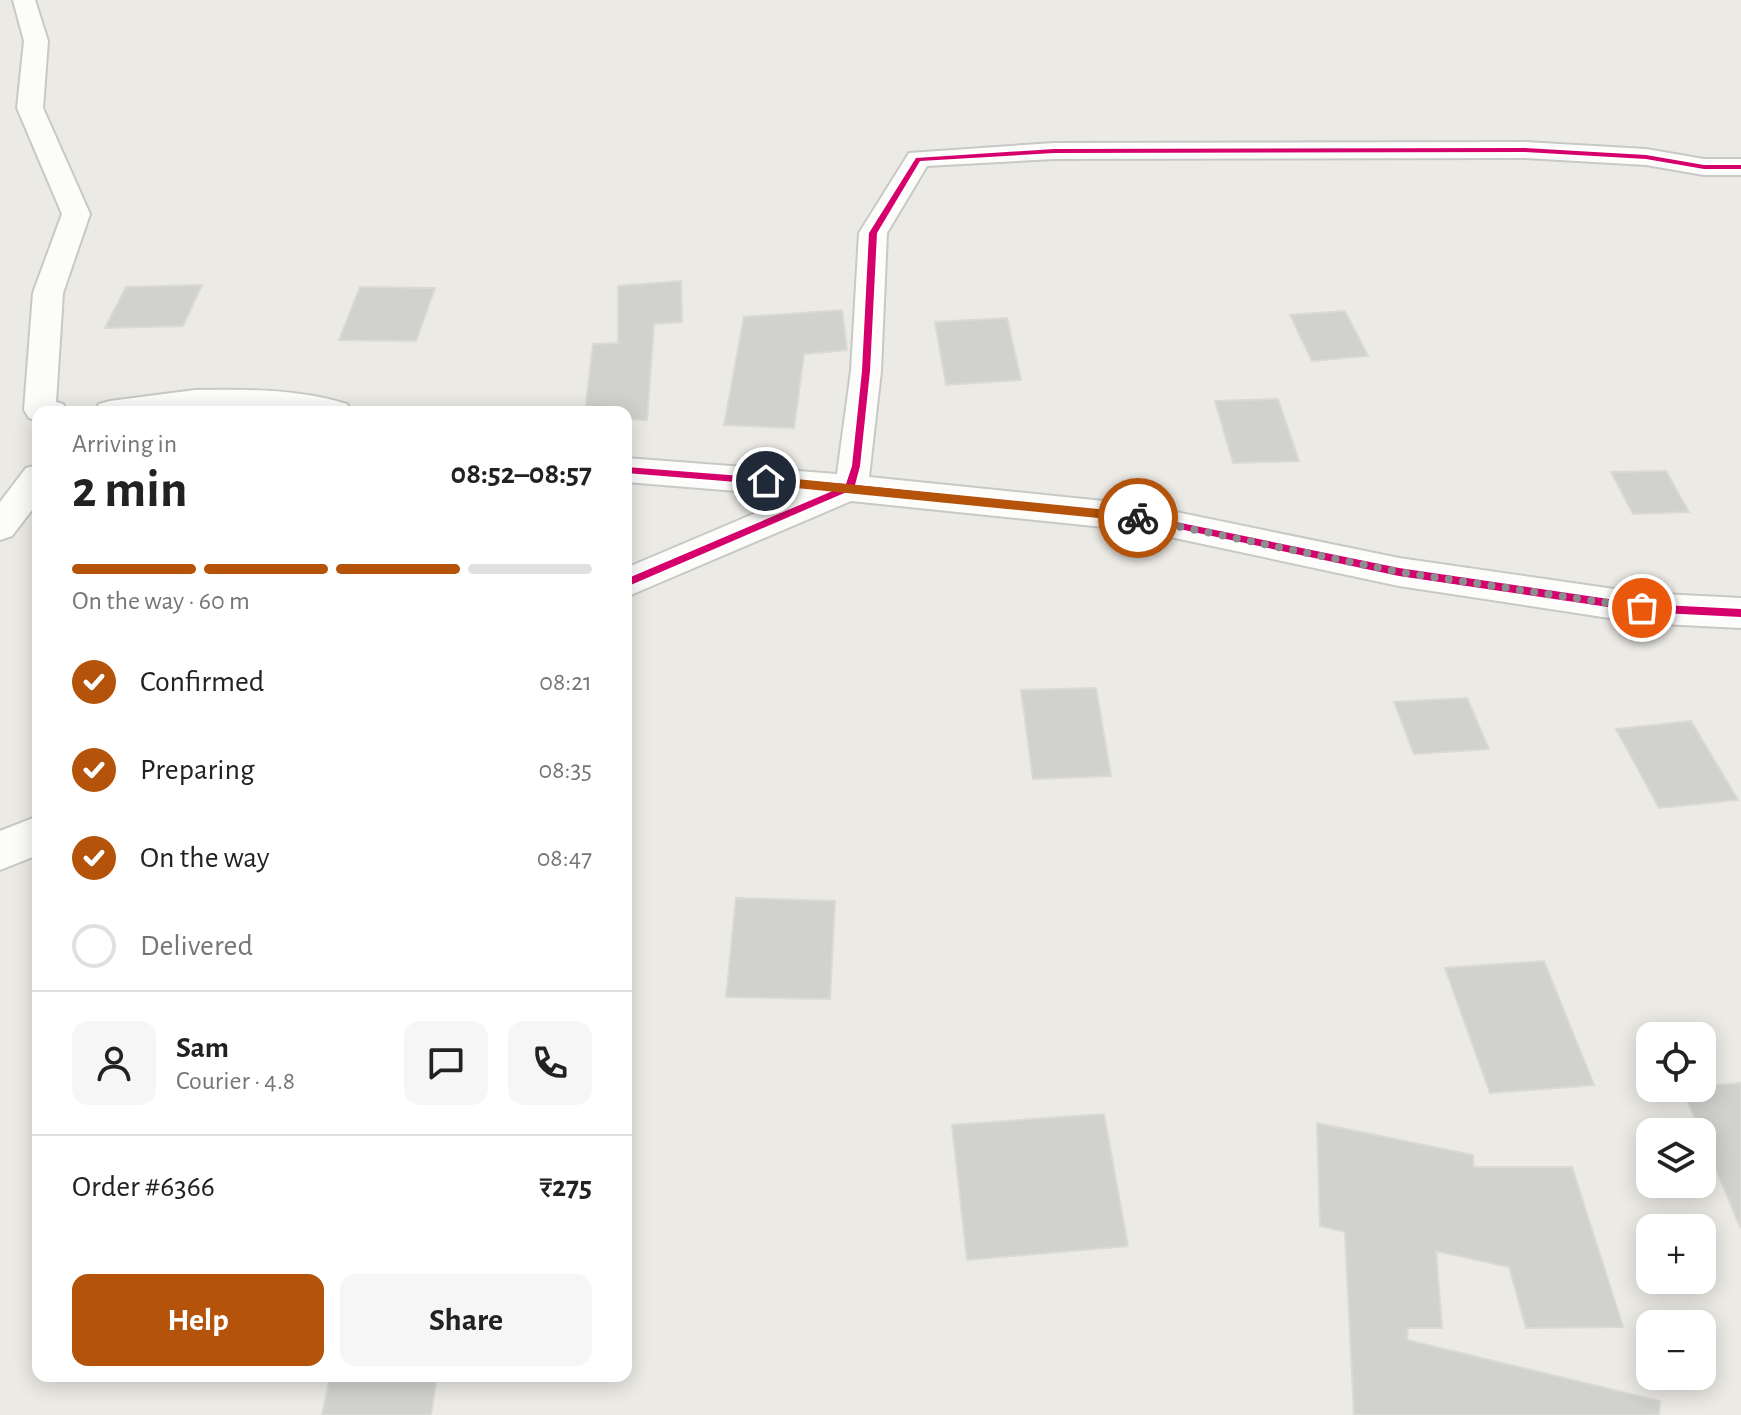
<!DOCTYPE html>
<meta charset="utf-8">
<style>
body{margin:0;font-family:"Alegreya Sans",sans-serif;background:#f6f6f6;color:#222;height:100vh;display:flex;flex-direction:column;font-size:30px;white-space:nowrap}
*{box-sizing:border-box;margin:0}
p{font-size:26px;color:#767676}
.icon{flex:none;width:44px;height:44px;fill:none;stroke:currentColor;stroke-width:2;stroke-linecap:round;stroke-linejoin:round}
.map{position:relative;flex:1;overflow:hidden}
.panel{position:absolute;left:32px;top:406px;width:600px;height:976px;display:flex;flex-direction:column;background:#fff;border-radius:16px;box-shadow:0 4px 20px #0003}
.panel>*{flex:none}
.buttons{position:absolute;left:1636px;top:1022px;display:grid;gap:16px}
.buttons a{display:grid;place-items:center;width:80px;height:80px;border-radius:16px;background:#fff;box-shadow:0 4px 20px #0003;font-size:40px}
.pin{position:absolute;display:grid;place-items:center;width:68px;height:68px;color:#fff;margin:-34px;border:4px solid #fff;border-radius:50%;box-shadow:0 2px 8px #0007}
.courier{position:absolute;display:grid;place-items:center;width:80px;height:80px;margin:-40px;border:6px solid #b45309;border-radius:50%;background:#fff;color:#222;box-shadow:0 2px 10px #0007}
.headline em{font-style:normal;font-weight:700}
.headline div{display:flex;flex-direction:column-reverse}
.headline{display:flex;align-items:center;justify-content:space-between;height:136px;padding:0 40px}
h1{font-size:52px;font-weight:700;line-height:60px}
.bar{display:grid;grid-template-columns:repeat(4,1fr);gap:12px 8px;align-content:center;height:96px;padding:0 40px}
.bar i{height:10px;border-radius:6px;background:#e0e0e0}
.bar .current{background:#b45309}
.bar p{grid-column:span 4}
.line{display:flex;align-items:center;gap:20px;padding:0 40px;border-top:2px solid #e0e0e0}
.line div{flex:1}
.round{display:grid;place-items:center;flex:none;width:84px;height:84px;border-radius:16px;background:#f6f6f6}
ol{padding:0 40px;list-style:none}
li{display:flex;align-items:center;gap:24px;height:88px}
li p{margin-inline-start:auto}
li .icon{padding:8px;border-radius:50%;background:#b45309;color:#fff;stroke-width:4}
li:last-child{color:#767676}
li i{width:44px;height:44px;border:4px solid #e0e0e0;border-radius:50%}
.button{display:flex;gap:16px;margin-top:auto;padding:16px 40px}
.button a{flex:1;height:92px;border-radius:16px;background:#b45309;color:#fff;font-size:32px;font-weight:700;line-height:92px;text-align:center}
.button a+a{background:#f6f6f6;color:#222}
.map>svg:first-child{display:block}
.building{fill:#d1d1ce;stroke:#dad9d4;stroke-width:2}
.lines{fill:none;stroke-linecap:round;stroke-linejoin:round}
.minor-casing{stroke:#c8c8c7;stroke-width:4}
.minor{fill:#fcfcfb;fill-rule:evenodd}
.cycleway-casing{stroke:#fff;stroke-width:5}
.cycleway{fill:#d6006c;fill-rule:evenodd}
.route{fill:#b45309}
.done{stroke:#8d8e90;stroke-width:8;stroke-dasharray:0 14.4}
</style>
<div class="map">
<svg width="1741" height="1415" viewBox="0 0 1741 1415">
<rect width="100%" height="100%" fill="#ebeae5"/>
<path class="building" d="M681,281l1,41 -28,2 -7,96 -21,-1v-7h-41l8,-68 25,-1v-57z
M202,285l-19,41 -78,2 21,-41z
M360,287l75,1 -19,53 -77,-1z
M842,310l5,40 -43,4 -10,74 -70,-3 20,-108z
M1345,311l23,45 -56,5 -22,-46z
M1007,318l14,62 -75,5 -11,-63z
M1278,399l21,62 -66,2 -18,-62z
M1666,471l23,41 -56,2 -22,-42z
M1096,688l15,88 -78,3 -12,-89z
M1467,698l22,51 -75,5 -20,-52z
M1691,721l47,79 -79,8 -43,-79z
M736,898l99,3 -5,98 -104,-2z
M1544,961l50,124 -104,8 -45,-125z
M1741,1083v144h-1l-58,-139z
M1104,1114l24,132 -161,14 -15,-135z
M1317,1123l156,32 1,12h98l51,160 -97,1 -17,-61 -73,-16 6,77h-34l-1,12 253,61 -1,14h-305l-9,-183 -25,-6z
M330,1376h107l-6,39h-109z"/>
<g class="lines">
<defs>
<path id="minor" d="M13,0h22l13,41 -5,67 47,106 -27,79 -7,109 7,2 5,8h-30v9l-9,-3 -5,-8 9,-117 29,-79 -45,-106 7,-67z
M1525,142l121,7 58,10h37v16h-37l-58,-10 -121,-7 -471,1 -127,7 -40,67 -6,138 -12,106 273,28 257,53 243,35 99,5v30l-99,-5 -243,-37 -257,-55 -291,-30 -225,96v-29l170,-72 -170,-14v-24l211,16 14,-103 8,-138 50,-80 145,-10z
M195,390c50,-1 104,-1 152,14l5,8h-258l5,-8 11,-3z
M38,465v37l-26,34 -12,4v-38l26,-34z
M38,816v39l-38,15v-39z"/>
</defs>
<use href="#minor" class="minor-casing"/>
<use href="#minor" class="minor"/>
<defs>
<path id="cycleway" d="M1525,148l121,7 58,10h37v4h-37l-58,-10 -121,-7 -471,1 -134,8 -43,72 -7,138 -10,95 -5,19 287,30 257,53 243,36 99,5v8l-99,-5 -243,-36 -257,-55 -239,-26 -54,-4 -223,96v-8l209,-89 -209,-17v-6l220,17 6,-18 10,-95 7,-138 47,-75 138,-9z"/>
</defs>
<use href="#cycleway" class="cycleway-casing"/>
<use href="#cycleway" class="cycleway"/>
</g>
<path class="route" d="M766,476l372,37 6,5 -6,4 -372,-37 -6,-4z"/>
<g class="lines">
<path class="done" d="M1138,518l261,54 243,36"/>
</g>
</svg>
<div class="buttons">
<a><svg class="icon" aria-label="locate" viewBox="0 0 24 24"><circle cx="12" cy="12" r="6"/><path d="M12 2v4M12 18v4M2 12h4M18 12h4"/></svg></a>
<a><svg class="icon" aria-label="layers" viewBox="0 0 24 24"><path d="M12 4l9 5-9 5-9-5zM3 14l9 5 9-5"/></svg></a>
<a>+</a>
<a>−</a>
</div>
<div class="pin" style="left:1642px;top:608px;background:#ea580c"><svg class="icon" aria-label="bag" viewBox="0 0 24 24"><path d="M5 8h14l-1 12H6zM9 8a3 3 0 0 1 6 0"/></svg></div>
<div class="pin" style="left:766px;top:481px;background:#1f2937"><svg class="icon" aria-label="home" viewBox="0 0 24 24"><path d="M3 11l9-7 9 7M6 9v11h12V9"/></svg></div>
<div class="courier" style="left:1138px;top:518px"><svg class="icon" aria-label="bike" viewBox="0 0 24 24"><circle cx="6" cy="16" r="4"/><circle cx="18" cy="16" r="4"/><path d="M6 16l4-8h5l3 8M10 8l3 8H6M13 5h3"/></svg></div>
<section class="panel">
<div class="headline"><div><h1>2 min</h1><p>Arriving in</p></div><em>08:52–08:57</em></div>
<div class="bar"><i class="current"></i><i class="current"></i><i class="current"></i><i></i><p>On the way · 60 m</p></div>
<ol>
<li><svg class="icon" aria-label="check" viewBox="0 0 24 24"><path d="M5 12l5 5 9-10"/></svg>Confirmed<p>08:21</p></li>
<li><svg class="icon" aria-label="check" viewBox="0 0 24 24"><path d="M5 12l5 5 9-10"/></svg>Preparing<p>08:35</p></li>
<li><svg class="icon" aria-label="check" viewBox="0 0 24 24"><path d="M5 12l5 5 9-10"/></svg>On the way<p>08:47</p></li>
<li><i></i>Delivered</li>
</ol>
<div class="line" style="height:144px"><a class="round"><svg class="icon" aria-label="person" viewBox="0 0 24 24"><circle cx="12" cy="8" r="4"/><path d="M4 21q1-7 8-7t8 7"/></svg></a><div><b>Sam</b><p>Courier · 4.8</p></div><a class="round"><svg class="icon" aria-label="chat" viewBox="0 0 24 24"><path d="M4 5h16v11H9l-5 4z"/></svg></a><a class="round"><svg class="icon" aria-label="phone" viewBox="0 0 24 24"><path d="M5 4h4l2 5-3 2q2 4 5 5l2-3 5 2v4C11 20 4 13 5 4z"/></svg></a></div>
<div class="line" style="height:104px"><div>Order #6366</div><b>₹275</b></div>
<div class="button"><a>Help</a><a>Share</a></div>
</section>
</div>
